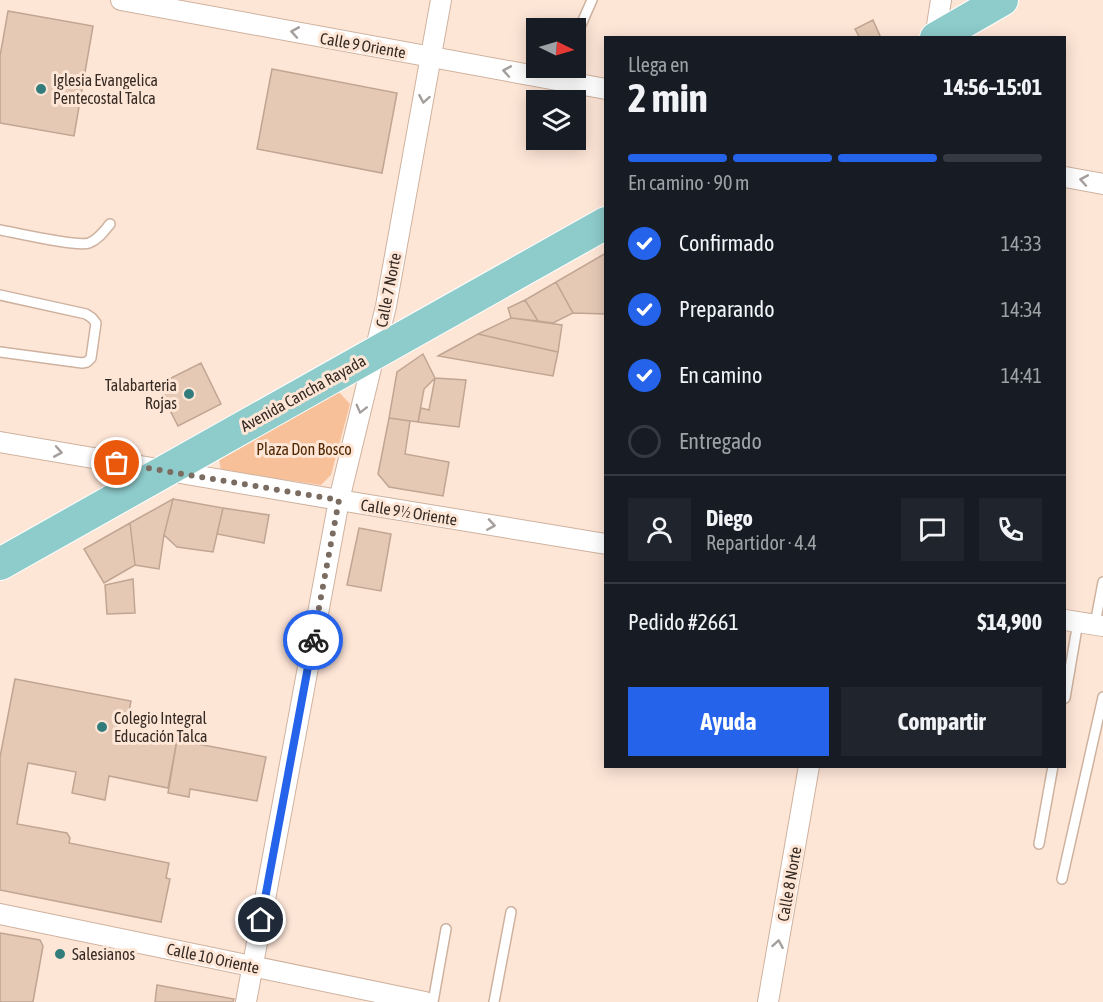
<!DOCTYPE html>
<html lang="es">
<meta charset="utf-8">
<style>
body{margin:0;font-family:"Asap Condensed",sans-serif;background:#20242c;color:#f1f3f6;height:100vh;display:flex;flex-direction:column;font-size:22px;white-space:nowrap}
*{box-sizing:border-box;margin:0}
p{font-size:20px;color:#9ea1a6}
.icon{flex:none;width:33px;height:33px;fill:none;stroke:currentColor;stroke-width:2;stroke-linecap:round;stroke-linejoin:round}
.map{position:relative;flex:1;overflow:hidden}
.drawer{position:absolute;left:604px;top:36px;width:462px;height:732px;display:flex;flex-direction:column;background:#171b24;border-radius:0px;box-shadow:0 3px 15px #0003}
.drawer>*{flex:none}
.needle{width:39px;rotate:95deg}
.controls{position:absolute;left:526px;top:18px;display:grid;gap:12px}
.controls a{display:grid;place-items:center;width:60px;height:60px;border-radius:0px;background:#171b24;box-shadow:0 3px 15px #0003;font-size:30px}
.pin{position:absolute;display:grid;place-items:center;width:51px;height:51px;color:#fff;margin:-26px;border:3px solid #fff;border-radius:50%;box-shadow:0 2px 6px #0007}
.courier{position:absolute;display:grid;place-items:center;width:60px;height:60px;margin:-30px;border:4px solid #2563eb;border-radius:50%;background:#fff;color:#222;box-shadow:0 2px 8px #0007}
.head em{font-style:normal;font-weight:700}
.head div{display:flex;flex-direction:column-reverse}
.head{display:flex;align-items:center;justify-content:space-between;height:102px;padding:0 24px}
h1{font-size:39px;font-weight:700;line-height:45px}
.bar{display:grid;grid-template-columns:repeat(4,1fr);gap:9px 6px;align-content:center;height:72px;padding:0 24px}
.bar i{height:8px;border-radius:4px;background:#363941}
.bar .on{background:#2563eb}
.bar p{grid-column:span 4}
.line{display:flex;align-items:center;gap:15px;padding:0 24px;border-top:2px solid #363941}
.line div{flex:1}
.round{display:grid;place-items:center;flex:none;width:63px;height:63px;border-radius:0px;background:#20242c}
ol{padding:0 24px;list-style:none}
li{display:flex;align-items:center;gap:18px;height:66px}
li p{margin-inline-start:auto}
li .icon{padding:6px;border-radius:50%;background:#2563eb;color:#fff;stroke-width:4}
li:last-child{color:#9ea1a6}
li i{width:33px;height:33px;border:3px solid #363941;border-radius:50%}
.button{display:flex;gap:12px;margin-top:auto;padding:12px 24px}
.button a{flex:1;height:69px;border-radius:0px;background:#2563eb;color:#fff;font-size:24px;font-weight:700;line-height:69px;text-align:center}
.button a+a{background:#20242c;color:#f1f3f6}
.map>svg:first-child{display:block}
.green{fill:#f8c099}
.building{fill:#e5c9b5;stroke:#c0a592;stroke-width:1.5}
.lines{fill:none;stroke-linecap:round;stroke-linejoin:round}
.lane-casing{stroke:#ceb29f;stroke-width:12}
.street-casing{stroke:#ceb29f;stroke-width:22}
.primary-casing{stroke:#fff;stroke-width:34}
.lane{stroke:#fff;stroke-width:9}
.street{stroke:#fff;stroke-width:20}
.primary{stroke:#8ecbcb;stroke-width:32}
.oneway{stroke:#a49f9c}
.done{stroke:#7b6c62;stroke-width:6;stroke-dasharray:0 10.8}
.route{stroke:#2563eb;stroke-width:8}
.poi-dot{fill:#337c7c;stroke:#fee6d7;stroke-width:2}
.labels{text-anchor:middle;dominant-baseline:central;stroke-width:6;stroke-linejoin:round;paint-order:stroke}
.street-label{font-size:16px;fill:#352a23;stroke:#fee6d7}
.poi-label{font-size:16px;fill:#352a23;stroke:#fee6d7;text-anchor:start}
.park-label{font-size:16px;fill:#532800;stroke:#fee6d7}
</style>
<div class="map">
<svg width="1103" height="1002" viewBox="0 0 1103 1002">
<rect width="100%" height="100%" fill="#fee6d7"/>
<path class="green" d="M338,391l12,13 -19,71 -10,10 -100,-14 -2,-13z"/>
<path class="building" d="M8,11l85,15 -19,110 -74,-13v-67z
M873,20l8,18h-21l-5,-9z
M272,69l125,24 -15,80 -125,-24z
M606,253v61l-33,-1 -17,-31z
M556,282l17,31 -20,10 -15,-2 -13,-21z
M525,300l13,21 -27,-3 -3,-10z
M511,318l51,7 -4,27 -80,-18z
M478,334l80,18 -5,24 -115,-20z
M423,354l12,24 -11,11 -6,33 -29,-4 8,-46z
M201,363l20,41 -43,22 -21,-41z
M435,378l31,2 -7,47 -41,-5 3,-14 8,2z
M389,418l21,3 -5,33 44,8 -6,34 -54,-9 -11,-13z
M173,499l50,9 -10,44 -36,-5 -13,-12z
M173,499l-9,36 -5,34 -24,-4 -5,-42z
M223,508l46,7 -5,28 -47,-9z
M130,523l5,42 -31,18 -20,-34z
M359,528l32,6 -10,57 -34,-6z
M133,579l2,34 -28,1 -2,-29z
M15,679l116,22 -3,15 -7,-1 -2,14 58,11 -9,48 -59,-12 -4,24 -33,-7 4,-21 -48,-9 -11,61 50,9 3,5 -1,5 100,20 -3,15 4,1 -9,43 -161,-32v-133z
M177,740l89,17 -9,44 -67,-12 -1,8 -21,-4z
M0,933l40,7 3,6 -10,56h-33z
M157,985l77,14 -1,3h-78z"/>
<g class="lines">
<defs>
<path id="lane" d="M576,36l16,-36
M0,230c17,3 76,17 89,13 9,-3 15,-12 21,-19
M0,295l86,19 6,4 4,5 -5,35 -4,4 -5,1 -82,-11
M1095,624l8,-42
M1065,698l13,-76
M1039,844l14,-78
M1062,879l41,-182
M433,1002l13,-73
M494,1002l17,-90"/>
<path id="street" d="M121,0l485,89
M935,38l6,-38
M1065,177l38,7
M0,442l339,58 267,44
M1065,620l38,6
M0,914l425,88
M246,1002l93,-502 47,-194 55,-306
M768,1002l41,-236"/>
<path id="primary" d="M936,38l66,-38
M0,564l606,-341"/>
</defs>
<use href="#lane" class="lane-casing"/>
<use href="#street" class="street-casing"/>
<use href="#primary" class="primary-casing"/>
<use href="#lane" class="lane"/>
<use href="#street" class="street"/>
<use href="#primary" class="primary"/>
</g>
<defs><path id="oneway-chevron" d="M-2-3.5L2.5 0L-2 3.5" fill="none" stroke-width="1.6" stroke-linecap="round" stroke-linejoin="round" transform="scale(1.5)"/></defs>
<g class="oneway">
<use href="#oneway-chevron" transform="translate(295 32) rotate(-170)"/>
<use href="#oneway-chevron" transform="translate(507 71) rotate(-170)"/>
<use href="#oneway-chevron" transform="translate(424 99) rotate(100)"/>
<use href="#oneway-chevron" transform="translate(1084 180) rotate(-170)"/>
<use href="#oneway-chevron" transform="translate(361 409) rotate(104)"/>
<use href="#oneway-chevron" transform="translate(58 452) rotate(10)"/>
<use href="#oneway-chevron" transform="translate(491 525) rotate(9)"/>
<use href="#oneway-chevron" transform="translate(778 944) rotate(-80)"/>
</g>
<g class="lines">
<path class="done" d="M117,463l222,37 -26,140"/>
<path class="route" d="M261,920l52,-280"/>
</g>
<g class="poi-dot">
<circle cx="41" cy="89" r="6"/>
<circle cx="189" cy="394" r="6"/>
<circle cx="102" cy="727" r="6"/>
<circle cx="60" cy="954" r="6"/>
</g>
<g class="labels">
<g class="street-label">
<text transform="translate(363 45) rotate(10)">Calle 9 Oriente</text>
<text transform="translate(388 290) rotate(-79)">Calle 7 Norte</text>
<text transform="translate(303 393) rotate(-29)">Avenida Cancha Rayada</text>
<text transform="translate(409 512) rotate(9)">Calle 9½ Oriente</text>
<text transform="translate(789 884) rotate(-80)">Calle 8 Norte</text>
<text transform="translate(213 958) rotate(12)">Calle 10 Oriente</text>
</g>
<g class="poi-label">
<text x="53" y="80">Iglesia Evangelica<tspan x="53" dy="18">Pentecostal Talca</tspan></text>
<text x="177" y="385" text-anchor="end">Talabarteria<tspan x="177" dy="18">Rojas</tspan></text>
<text x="114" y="718">Colegio Integral<tspan x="114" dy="18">Educación Talca</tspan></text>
<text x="72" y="954">Salesianos</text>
</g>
<g class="park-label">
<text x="304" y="449">Plaza Don Bosco</text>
</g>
</g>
</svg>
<div class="controls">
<a><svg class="needle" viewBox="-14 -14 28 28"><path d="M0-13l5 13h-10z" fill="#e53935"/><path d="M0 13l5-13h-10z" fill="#9ea1a6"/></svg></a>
<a><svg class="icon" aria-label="layers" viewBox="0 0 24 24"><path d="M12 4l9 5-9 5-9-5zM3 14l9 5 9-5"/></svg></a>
</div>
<div class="pin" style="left:117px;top:463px;background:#ea580c"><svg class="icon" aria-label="bag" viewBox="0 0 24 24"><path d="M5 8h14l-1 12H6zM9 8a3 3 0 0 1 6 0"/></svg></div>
<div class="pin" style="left:261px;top:920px;background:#1f2937"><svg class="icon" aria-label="home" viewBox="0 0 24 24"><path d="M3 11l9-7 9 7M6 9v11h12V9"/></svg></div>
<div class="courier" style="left:313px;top:640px"><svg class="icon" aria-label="bike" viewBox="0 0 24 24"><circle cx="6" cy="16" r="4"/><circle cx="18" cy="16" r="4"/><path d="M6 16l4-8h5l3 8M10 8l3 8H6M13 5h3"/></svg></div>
<section class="drawer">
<div class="head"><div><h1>2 min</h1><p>Llega en</p></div><em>14:56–15:01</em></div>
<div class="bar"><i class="on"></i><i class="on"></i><i class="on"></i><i></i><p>En camino · 90 m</p></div>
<ol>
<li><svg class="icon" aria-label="check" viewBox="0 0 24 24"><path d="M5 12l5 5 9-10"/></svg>Confirmado<p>14:33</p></li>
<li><svg class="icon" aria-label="check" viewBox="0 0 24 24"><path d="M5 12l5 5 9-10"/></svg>Preparando<p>14:34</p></li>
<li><svg class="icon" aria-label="check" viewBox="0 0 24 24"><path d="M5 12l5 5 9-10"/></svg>En camino<p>14:41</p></li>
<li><i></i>Entregado</li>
</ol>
<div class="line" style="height:108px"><a class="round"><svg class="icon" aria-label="person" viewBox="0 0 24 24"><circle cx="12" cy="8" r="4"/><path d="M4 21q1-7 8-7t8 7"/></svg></a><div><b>Diego</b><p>Repartidor · 4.4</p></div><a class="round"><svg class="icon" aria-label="chat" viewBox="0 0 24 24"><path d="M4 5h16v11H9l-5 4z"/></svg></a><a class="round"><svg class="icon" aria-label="phone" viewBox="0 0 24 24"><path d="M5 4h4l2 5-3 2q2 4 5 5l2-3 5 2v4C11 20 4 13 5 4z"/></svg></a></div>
<div class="line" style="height:78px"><div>Pedido #2661</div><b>$14,900</b></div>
<div class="button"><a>Ayuda</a><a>Compartir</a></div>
</section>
</div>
